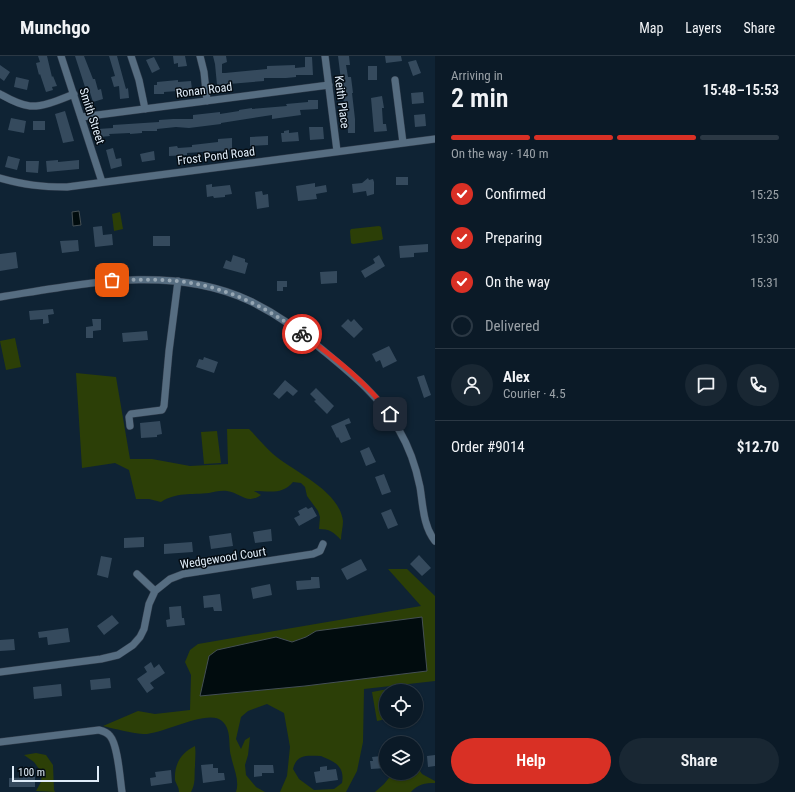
<!DOCTYPE html>
<meta charset="utf-8">
<style>
body{margin:0;font-family:"Roboto Condensed",sans-serif;background:#192733;color:#f1f3f6;height:100vh;display:flex;flex-direction:column;font-size:15px;white-space:nowrap}
*{box-sizing:border-box;margin:0}
p{font-size:13px;color:#9aa1a7}
.icon{flex:none;width:22px;height:22px;fill:none;stroke:currentColor;stroke-width:2;stroke-linecap:round;stroke-linejoin:round}
.map{position:relative;flex:1;overflow:hidden}
.drawer{display:flex;flex-direction:column;background:#0b1a27;width:360px}
.drawer>*{flex:none}
.buttons{position:absolute;left:379px;top:628px;display:grid;gap:8px}
.buttons a{display:grid;place-items:center;width:44px;height:44px;border-radius:50%;background:#0b1a27;box-shadow:0 1px 3px #0004,0 0 0 1px #2b3844;font-size:20px}
.scale{position:absolute;left:12px;bottom:10px;width:87px;box-sizing:border-box;padding-left:4px;border:2px solid #dfecf8;border-top:0;font-size:11px;line-height:14px;white-space:nowrap;color:#dfecf8;-webkit-text-stroke:3px #040c13;paint-order:stroke}
.pin{position:absolute;display:grid;place-items:center;width:34px;height:34px;color:#fff;margin:-17px;border-radius:8px;box-shadow:0 2px 6px #0006}
.courier{position:absolute;display:grid;place-items:center;width:40px;height:40px;margin:-20px;border:3px solid #d93025;border-radius:50%;background:#fff;color:#222;box-shadow:0 1px 5px #0007}
.summary em{font-style:normal;font-weight:600}
.summary div{display:flex;flex-direction:column-reverse}
.summary{display:flex;align-items:center;justify-content:space-between;height:68px;padding:0 16px}
h1{font-size:26px;font-weight:600;line-height:30px}
.bar{display:grid;grid-template-columns:repeat(4,1fr);gap:6px 4px;align-content:center;height:48px;padding:0 16px}
.bar i{height:5px;border-radius:3px;background:#2b3844}
.bar .active{background:#d93025}
.bar p{grid-column:span 4}
.line{display:flex;align-items:center;gap:10px;padding:0 16px;border-top:1px solid #2b3844}
.line div{flex:1}
.round{display:grid;place-items:center;flex:none;width:42px;height:42px;border-radius:21px;background:#192733}
ol{padding:0 16px;list-style:none}
li{display:flex;align-items:center;gap:12px;height:44px}
li p{margin-inline-start:auto}
li .icon{padding:4px;border-radius:50%;background:#d93025;color:#fff;stroke-width:4}
li:last-child{color:#9aa1a7}
li i{width:22px;height:22px;border:2px solid #2b3844;border-radius:50%}
.primary-button{display:flex;gap:8px;margin-top:auto;padding:8px 16px}
.primary-button a{flex:1;height:46px;border-radius:24px;background:#d93025;color:#fff;font-size:16px;font-weight:600;line-height:46px;text-align:center}
.primary-button a+a{background:#192733;color:#f1f3f6}
header{display:flex;align-items:center;gap:24px;box-sizing:border-box;height:56px;padding:0 20px;background:#0b1a27;border-bottom:1px solid #2b3844}
header strong{font-size:19px}
nav{display:flex;gap:22px;margin-inline-start:auto;font-size:14px}
main{display:flex;flex:1;min-height:0}
.map>svg:first-child{display:block}
.green{fill:#2c3f07;fill-rule:evenodd}
.water{fill:#010c0e;stroke:#444f54}
.building{fill:#354a5d}
.lines{fill:none;stroke-linecap:round;stroke-linejoin:round}
.minor-casing{stroke:#313d4c;stroke-width:8}
.minor{stroke:#566d81;stroke-width:7}
.done{stroke:#96a6b3;stroke-width:4;stroke-dasharray:0 7.2}
.route{stroke:#d93025;stroke-width:5}
.labels{text-anchor:middle;dominant-baseline:central;stroke-width:3;stroke-linejoin:round;paint-order:stroke}
.street-label{font-size:12px;fill:#dfecf8;stroke:#040c13}
</style>
<header>
<strong>Munchgo</strong>
<nav><a>Map</a><a>Layers</a><a>Share</a></nav>
</header>
<main>
<div class="map">
<svg width="435" height="736" viewBox="0 0 435 736">
<rect width="100%" height="100%" fill="#0f2334"/>
<path class="green" d="M120,156l3,17 -9,2 -2,-17z
M379,170l2,1 2,12 -2,1 -28,4 -2,-1 -1,-12 1,-2z
M15,282l6,29 -15,3 -6,-29z
M76,317l40,4 14,82h22l38,7 38,-2 -1,-35h22c8,8 16,18 24,25 21,18 66,36 70,67 0,6 -2,13 -2,19 -7,-8 -12,-11 -22,-11l1,-12 -2,-6 -11,-15 -2,-9 -4,-4 -8,-1c-11,13 -23,9 -39,9l7,4c-14,10 -20,-2 -34,-4 -6,-1 -13,1 -18,2 -18,2 -33,-1 -48,9l-12,-3h-13l-7,-29 -14,-7 -33,5z
M217,375l4,32 -17,1 -3,-32z
M388,513h19l28,27v85l-71,8 -1,53 -6,29 -11,21h-66l7,-16 3,-29 -6,-34 -17,-9 -19,7 -7,6 -5,22 5,10 4,-9 5,-3 -2,18 -3,10 1,10 10,12 9,5h-29c4,-12 -3,-25 -5,-36 -3,-12 1,-26 -9,-35 -14,-13 -60,14 -79,13 -13,-1 -27,-5 -40,-8l35,-15 17,3 35,-4 1,-35 -6,-13 5,-12 8,-6 223,-38zM316,575l111,40 -122,15 -104,10 75,-59 16,5 14,-5zM321,700c14,6 24,10 21,27l-8,6 -20,1 -15,-11 -6,-10c4,-16 15,-13 28,-13z
M388,633v2h-2v28l-9,2 -5,-29z
M195,690c1,7 0,13 0,20 -1,10 1,17 -4,26h-12c0,-5 -3,-8 -4,-12 -1,-16 6,-27 20,-34z
M36,697l10,2 7,10 1,25 1,2 -19,-1 5,-9 1,-9 -8,-11 -10,-7z
M416,709l6,9 13,7v2c-10,0 -17,1 -24,9h-36l9,-8 9,-11h23z"/>
<path class="water" d="M79,155l2,14 -8,1 -1,-14z
M422,561l5,54 -122,15 -105,10 9,-40 8,-6 59,-13 16,5 14,-5 10,-6z"/>
<path class="building" d="M38,0h9l5,21 1,-1 4,10 -5,1 1,3 -7,2 -6,-18 -1,1 -3,-12 4,-1z
M75,0h9l9,23h2l3,11 3,-1 2,10 -10,3 -5,-16 -3,1z
M109,0h8l9,33 2,-1 1,10 -9,1 -1,-13 -5,1 -3,-10 4,-1z
M173,0h12l2,10 -9,1v-4l-4,1z
M213,0h13l1,6 -5,2v9h3l42,-4v-3l28,-1v3l10,-1v-10h7l1,18h-17v2l-10,1h-22v3l-47,4 -2,-21z
M338,0h11l1,9h-4l2,12h3l2,16h-1l3,26v14h-7l-1,-21h-2z
M385,0h16l1,5 -16,2z
M154,1l6,12 -8,4 -6,-13z
M416,4l5,13 -8,3 -5,-14z
M0,9l10,7 -6,9 -4,-3z
M368,10h9v14h-9z
M16,21l13,3 -2,10 -13,-3z
M178,24v2l13,-1 1,9 -28,2v2h-10v-9h3v-3z
M423,36l1,11 -12,1 -1,-11z
M382,40l2,12h-2l1,16h3l1,7 -13,1 -3,-34z
M308,44h10v9l-18,1 1,5 -29,4v-4l-51,8v1l-32,4 -13,-1 -19,2v2h-15v2l-12,1v-1l-21,1 1,2 -11,1 -1,-8 15,-1v-3l46,-3v-2l14,-1h20v-4l27,-3v2l19,-3v-1l13,-2v1l35,-3 -1,-2 22,-2z
M65,55l9,30 -11,2 -8,-29z
M425,58l1,12 -11,1 -1,-12z
M11,62l15,3 -2,12 -16,-3z
M33,65h12v9h-12z
M309,71h14l1,12 -14,1z
M289,74v3l9,-1 1,9 -17,1 -1,-9h3v-2z
M268,80v9l-18,1v-9z
M232,82v12l-45,3v2l-18,1v-9l8,-1 1,2 14,-1v-2l26,-3v-3z
M113,92l3,11 5,-1 1,8 -11,3 -5,-19z
M154,95l1,9 -13,2 -2,-8z
M8,100l12,3 -3,11 -12,-3z
M58,104v2l21,-2v9l-32,3 -1,-11z
M26,105h13l-1,12 -12,-1z
M396,121h12v8h-12z
M368,122l1,2 4,-1 1,3v12l-7,2 -1,-5 -13,2 -1,-9 10,-1z
M315,127v4l11,-2 1,7 -11,2 1,5 -19,2 -2,-15z
M212,128v3l18,-2 2,9 -7,1v2l-11,1 -1,-2 -6,1 -1,-12z
M262,135l1,4 5,-1 1,13 -12,2 -2,-17z
M102,170l1,9 9,-1 1,11 -18,2 -2,-20z
M153,180h17v10h-17z
M78,184l1,11 -17,2 -2,-12z
M428,188v8l-14,1v4l-14,1 -1,-12z
M16,196l2,16 -18,3v-17z
M233,199l12,4v3l3,1 -3,11 -22,-6 3,-8 5,2z
M379,199l6,11 -20,12 -4,-7 14,-8 -2,-4z
M337,215v12l-16,1 -1,-12z
M277,225h10v6h-4v4h-6z
M53,253l1,5 -6,1 1,8 -6,1v-5l-13,1 -1,-9z
M92,263h9v11l-8,1v7h-7v-11l7,-1z
M348,263l3,3 3,-3 9,10 -9,9 -13,-12z
M147,275l1,9 -25,2 -1,-9z
M389,290l8,15 -14,7 -3,-8 -4,2 -4,-8z
M204,301l14,5 -4,11 -18,-6 3,-8 4,1z
M424,319l7,20 -7,3 -7,-21z
M285,324l13,11 -5,5 -6,-5 -8,8 -6,-5z
M316,332l18,18 -7,8 -13,-13 2,-1 -6,-6z
M349,362l2,5 -6,2 6,14 -10,4 -3,-6 -1,1 -6,-12z
M160,365l2,13 -5,1v2l-16,1 -1,-15z
M369,391l7,15 -10,4 -6,-15z
M384,418l7,18 -9,3 -7,-18z
M306,451l2,2 4,-2 5,9 -18,10 -5,-8 6,-3 -2,-4z
M391,453l7,16 -10,4 -7,-16z
M271,473l1,12 -17,2 -2,-11z
M231,477l2,13 -22,3 -2,-13z
M144,481v10l-20,1v-10z
M192,486l1,10 -29,2v-10z
M419,499l12,13 -9,8 -12,-12z
M101,500l11,2 -4,20 -11,-3z
M361,503l6,11 -20,10 -6,-11z
M311,521h8l1,11 -23,2 -1,-9 15,-1z
M270,528l2,11 -19,4 -2,-11z
M220,538l2,17h-8l-1,-4 -9,1 -1,-12z
M181,550l1,12h2l1,7 -18,2 -1,-7 4,-1 -1,-12z
M112,559l7,8 -15,12 -7,-9z
M68,572l2,14 -22,3 -1,-8 -8,1 -1,-6z
M14,583l1,11 -15,1v-11z
M151,606l3,6 5,-4 6,9 -15,10 4,5 -7,5 -10,-14 10,-7 -3,-5z
M110,622l1,10 -20,2 -1,-10z
M61,628l1,12 -28,3 -1,-12z
M435,699v11l-7,1 -1,-11z
M381,700v5l5,-1v8l-15,1 -1,-8h3l-1,-4z
M213,708v4h5v5h6l1,7 -22,3 -2,-18z
M254,709h19l1,8h-12v3l-8,1z
M327,710v4l9,-1 2,11 -22,3 -2,-11 6,-1v-4z
M171,714l1,13 -21,3 -1,-8 6,-1 -1,-5z
M35,721v10h-26v-9z"/>
<g class="lines">
<defs>
<path id="minor" d="M61,0l41,126
M131,0l8,24 6,29
M200,0l4,16 3,29
M325,0l12,95
M395,24l8,63
M0,38c9,5 19,11 30,12 14,1 31,-7 44,-12
M82,61l247,-32
M0,122c25,7 41,9 67,9l368,-48
M0,241c82,-13 171,-33 250,4 27,13 52,31 75,51 28,23 56,46 74,78 10,17 17,37 21,57 3,18 3,39 15,54
M130,370l-1,-9 2,-3 31,-4 2,-4 5,-55 9,-70
M137,518l18,17
M0,616l101,-13 17,-4 15,-10 7,-8 4,-8 5,-25 6,-13 15,-12 13,-5 130,-20 7,-3 3,-7
M0,686l99,-12c4,1 8,2 11,6 8,9 10,43 12,56"/>
</defs>
<use href="#minor" class="minor-casing"/>
<use href="#minor" class="minor"/>
</g>
<g class="lines">
<path class="done" d="M112,224c21,0 43,-1 64,1 46,4 90,25 126,53"/>
<path class="route" d="M302,278c32,23 64,48 88,80"/>
</g>
<g class="labels">
<g class="street-label">
<text transform="translate(204 34) rotate(-7)">Ronan Road</text>
<text transform="translate(342 46) rotate(83)">Keith Place</text>
<text transform="translate(92 60) rotate(72)">Smith Street</text>
<text transform="translate(216 100) rotate(-7)">Frost Pond Road</text>
<text transform="translate(223 502) rotate(-9)">Wedgewood Court</text>
</g>
</g>
</svg>
<div class="buttons">
<a><svg class="icon" aria-label="locate" viewBox="0 0 24 24"><circle cx="12" cy="12" r="6"/><path d="M12 2v4M12 18v4M2 12h4M18 12h4"/></svg></a>
<a><svg class="icon" aria-label="layers" viewBox="0 0 24 24"><path d="M12 4l9 5-9 5-9-5zM3 14l9 5 9-5"/></svg></a>
</div>
<div class="scale">100 m</div>
<div class="pin" style="left:112px;top:224px;background:#ea580c"><svg class="icon" aria-label="bag" viewBox="0 0 24 24"><path d="M5 8h14l-1 12H6zM9 8a3 3 0 0 1 6 0"/></svg></div>
<div class="pin" style="left:390px;top:358px;background:#1f2937"><svg class="icon" aria-label="home" viewBox="0 0 24 24"><path d="M3 11l9-7 9 7M6 9v11h12V9"/></svg></div>
<div class="courier" style="left:302px;top:278px"><svg class="icon" aria-label="bike" viewBox="0 0 24 24"><circle cx="6" cy="16" r="4"/><circle cx="18" cy="16" r="4"/><path d="M6 16l4-8h5l3 8M10 8l3 8H6M13 5h3"/></svg></div>
</div>
<section class="drawer">
<div class="summary"><div><h1>2 min</h1><p>Arriving in</p></div><em>15:48–15:53</em></div>
<div class="bar"><i class="active"></i><i class="active"></i><i class="active"></i><i></i><p>On the way · 140 m</p></div>
<ol>
<li><svg class="icon" aria-label="check" viewBox="0 0 24 24"><path d="M5 12l5 5 9-10"/></svg>Confirmed<p>15:25</p></li>
<li><svg class="icon" aria-label="check" viewBox="0 0 24 24"><path d="M5 12l5 5 9-10"/></svg>Preparing<p>15:30</p></li>
<li><svg class="icon" aria-label="check" viewBox="0 0 24 24"><path d="M5 12l5 5 9-10"/></svg>On the way<p>15:31</p></li>
<li><i></i>Delivered</li>
</ol>
<div class="line" style="height:72px"><a class="round"><svg class="icon" aria-label="person" viewBox="0 0 24 24"><circle cx="12" cy="8" r="4"/><path d="M4 21q1-7 8-7t8 7"/></svg></a><div><b>Alex</b><p>Courier · 4.5</p></div><a class="round"><svg class="icon" aria-label="chat" viewBox="0 0 24 24"><path d="M4 5h16v11H9l-5 4z"/></svg></a><a class="round"><svg class="icon" aria-label="phone" viewBox="0 0 24 24"><path d="M5 4h4l2 5-3 2q2 4 5 5l2-3 5 2v4C11 20 4 13 5 4z"/></svg></a></div>
<div class="line" style="height:52px"><div>Order #9014</div><b>$12.70</b></div>
<div class="primary-button"><a>Help</a><a>Share</a></div>
</section>
</main>
